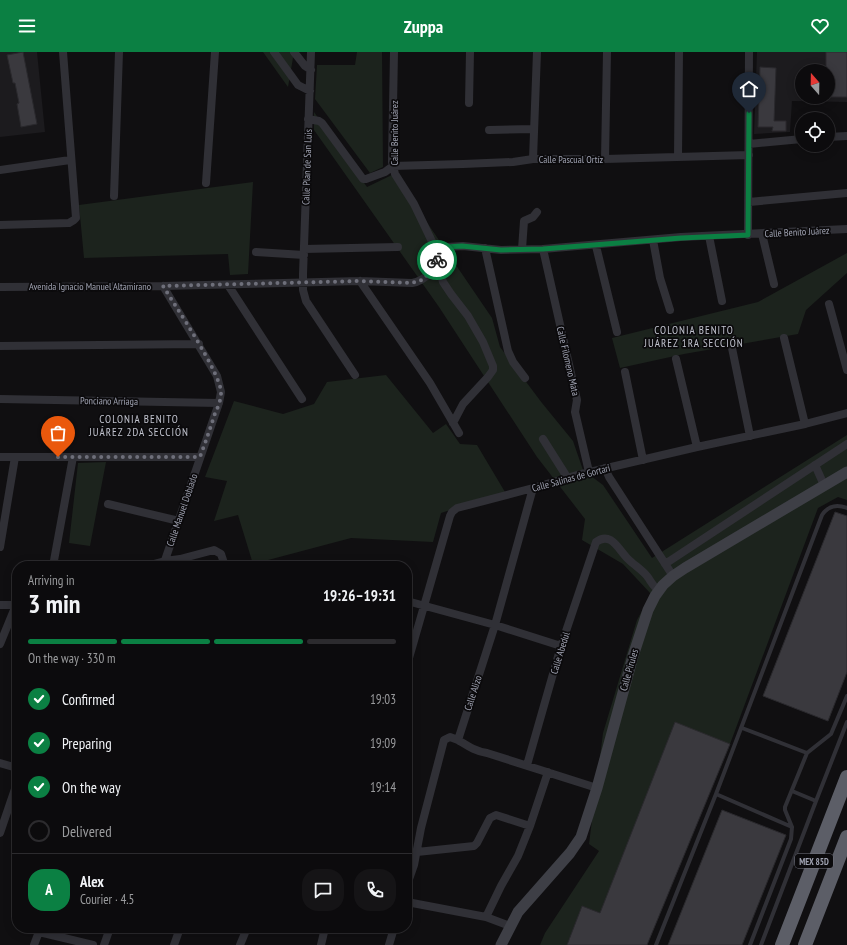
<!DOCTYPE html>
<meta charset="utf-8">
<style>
body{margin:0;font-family:"PT Sans Narrow",sans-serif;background:#151416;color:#f1f3f6;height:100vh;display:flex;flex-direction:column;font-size:15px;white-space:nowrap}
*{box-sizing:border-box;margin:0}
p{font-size:13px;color:#9a9b9d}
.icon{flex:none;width:22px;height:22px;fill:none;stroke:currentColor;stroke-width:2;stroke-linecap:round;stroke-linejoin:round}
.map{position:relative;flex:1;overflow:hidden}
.side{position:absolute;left:12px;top:509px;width:400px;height:372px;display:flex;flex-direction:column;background:#0c0b0d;border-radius:16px;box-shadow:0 2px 10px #0003,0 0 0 1px #2c2b2e}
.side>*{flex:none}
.needle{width:26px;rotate:340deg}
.buttons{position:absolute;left:795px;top:12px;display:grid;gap:8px}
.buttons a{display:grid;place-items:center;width:40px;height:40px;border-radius:50%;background:#0c0b0d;box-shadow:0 2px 10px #0003,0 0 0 1px #2c2b2e;font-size:20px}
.pin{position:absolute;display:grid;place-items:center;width:34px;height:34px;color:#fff;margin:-41px -17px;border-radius:50% 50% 50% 0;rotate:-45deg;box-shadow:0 0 4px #0007}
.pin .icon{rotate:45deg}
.courier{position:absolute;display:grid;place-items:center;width:40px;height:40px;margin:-20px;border:3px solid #0b8043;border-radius:50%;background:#fff;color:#222;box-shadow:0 1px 5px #0007}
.overview em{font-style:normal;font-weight:600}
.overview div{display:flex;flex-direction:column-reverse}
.overview{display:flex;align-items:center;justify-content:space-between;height:68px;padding:0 16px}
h1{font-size:26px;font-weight:600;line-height:30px}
.bar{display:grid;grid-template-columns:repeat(4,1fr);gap:6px 4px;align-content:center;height:48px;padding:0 16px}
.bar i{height:5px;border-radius:3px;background:#2c2b2e}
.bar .on{background:#0b8043}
.bar p{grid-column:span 4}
.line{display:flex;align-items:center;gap:10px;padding:0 16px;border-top:1px solid #2c2b2e}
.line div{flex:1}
.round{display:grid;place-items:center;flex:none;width:42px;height:42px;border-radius:16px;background:#151416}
ol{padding:0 16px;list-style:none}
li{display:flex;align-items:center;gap:12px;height:44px}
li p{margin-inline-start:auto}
li .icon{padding:4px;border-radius:50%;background:#0b8043;color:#fff;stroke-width:4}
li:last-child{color:#9a9b9d}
li i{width:22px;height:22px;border:2px solid #2c2b2e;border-radius:50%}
header{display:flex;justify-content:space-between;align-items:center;height:52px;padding:0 16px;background:#0b8043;color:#fff;font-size:18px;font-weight:600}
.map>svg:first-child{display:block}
.built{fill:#1c1b1e;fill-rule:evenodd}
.green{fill:#1c231d}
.building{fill:#3a393e;stroke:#2a292d}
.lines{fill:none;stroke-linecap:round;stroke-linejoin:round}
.lane{stroke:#303036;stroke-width:4}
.street{stroke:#303036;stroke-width:8}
.secondary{stroke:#3e3f46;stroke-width:11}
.highway{stroke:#5c5e67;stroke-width:14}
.done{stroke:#6e6f7a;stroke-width:4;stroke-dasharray:0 7.2}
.route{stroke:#0b8043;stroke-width:5}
.labels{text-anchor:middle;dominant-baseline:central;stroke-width:3.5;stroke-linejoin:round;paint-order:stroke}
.shield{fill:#0b0a0c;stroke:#737580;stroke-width:1}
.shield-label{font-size:9px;font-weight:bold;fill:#a0a3b2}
.street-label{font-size:10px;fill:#a0a3b2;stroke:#0b0a0c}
.neighbourhood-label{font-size:11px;letter-spacing:1px;fill:#c1c3ce;stroke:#0b0a0c}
</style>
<header><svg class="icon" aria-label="menu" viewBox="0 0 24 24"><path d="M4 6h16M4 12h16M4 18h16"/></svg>Zuppa<svg class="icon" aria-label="heart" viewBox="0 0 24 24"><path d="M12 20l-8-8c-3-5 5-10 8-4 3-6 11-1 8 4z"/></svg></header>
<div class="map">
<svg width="847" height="893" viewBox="0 0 847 893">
<rect width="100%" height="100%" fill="#100f11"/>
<path class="built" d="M0,0h37l8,80 -45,5z
M757,0h90v50l-55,-1 -2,31 -36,2zM802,19h26v26h-26z"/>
<path class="green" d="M263,0h31l-6,35z
M357,0h25l1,115 -13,6 -55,-74 2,-34h38z
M314,60l53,75 27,-13 98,144 8,29 42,56 31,38 10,29 20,15 49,73 195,-123v65l-9,-3 -20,11 -88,236 -130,169 -18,-7 -15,39h-27l5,-12 54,-82 -10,-7 14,-111 34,-113 14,-26 -28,-30 -41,-24 3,-21 -48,-62 -98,-150 -125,-177z
M253,130l-5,92 -18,1 -2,-21 -144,4 -5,-53z
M847,201v20l-41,37 -8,24 -114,20 -64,14 -8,-30 146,-36z
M386,323l47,58 13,-9 14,20 17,1 28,47 -64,21 -8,29 -82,-4 -98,26 -15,-49 -24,6 13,-40 -22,-4 29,-76 49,13 31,-10 13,-22z
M106,410l-16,84 -21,-3 9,-80z"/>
<path class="building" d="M23,0l14,72 -16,3 -4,-23 2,-1 -4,-20h-2l-6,-28z
M826,0h21v45h-19v-26h-2z
M760,15l16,1 -2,53h12v10h-14l1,-4h-15z
M835,460l12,4v156l-19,49 -65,-25z
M675,670l55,22 -83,201h-80l15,-39 18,7z
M722,758l64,25 -44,110h-74z"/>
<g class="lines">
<path class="lane" d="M742,676l65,25
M716,742l106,-279c6,-9 15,-11 25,-7
M816,749l31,-79
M656,893l60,-151 76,33
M750,893l41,-106 1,-12 -7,-17v-3l22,-54 24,-19 16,-38
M761,893l55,-144 -24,-10"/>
<path class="street" d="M274,0l24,33 12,6
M294,0l11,14 6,4
M311,0l-8,222v16l3,11 49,74
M469,51l1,-51
M308,67l11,2 3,2 41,56h3l19,-7 8,-6
M489,78l45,-1
M828,85l19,-1
M749,92l53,-5
M678,105l1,-105
M533,107l4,-107
M605,107l2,-107
M393,114l70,-2 50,-2 20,-3h72l144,-4
M0,118l70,-10
M206,131l9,-131
M114,144l5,-144
M749,150l98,-9
M0,173l69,-2 5,-3 2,-2 -13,-166
M762,182l12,50
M748,183l1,-183
M709,184l13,65
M653,188l7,38 10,32
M596,194l21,86
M485,196l23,103 5,11 12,16
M304,197l94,-2
M522,197l2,-28 9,-4 4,-5
M543,197l34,151 -2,12 14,60
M437,199l10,-4 16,-1 38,4 42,-1 138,-12 166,-8
M256,200l48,3
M436,211l3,4 4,15 8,12 17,22 15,26 10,24v4l-5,7 -25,27 -10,19
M360,229l70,102 29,50
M228,233l74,114
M163,234l54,90 4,16 -2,11 -56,163
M0,235l163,-1 197,-5 52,2c13,-2 25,-15 26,-29l-24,-50 -19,-30 -3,-12 2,-110
M829,252l18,66
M784,286l21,86
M0,294l199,-2
M732,296l18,88
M676,307l21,88
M625,320l18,88
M0,347l219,4
M543,387l24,38
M0,405h200
M815,413l9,20
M605,416l4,9 64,99
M108,452l71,17
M0,495l15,-90
M665,512l182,-120
M53,514l20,-109
M146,514l19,-5 15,-2 34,-9 7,4 4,12
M407,549l88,24 66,21
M0,553h17
M0,592l16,-39
M407,613l43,-149 2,-4 5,-4 76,-20 44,-13 120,-28 108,-23 42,-11
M458,688c10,6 17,11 29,13l110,35
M0,711l17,5
M527,713l34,-119 35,-104c15,-11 22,7 32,17 6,6 13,10 19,17 4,5 6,11 12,14
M0,781l17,-50
M417,800l57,-6 3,-3 13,-25 6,-3 34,11
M407,833l7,-20 7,-37 22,-84 1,-4 6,-3 8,3 37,-115 38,-137
M407,850l79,15 24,9
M486,865l15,-31 17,-30 12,-30 18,-54
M39,880l54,13
M34,893l6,-16
M104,893l6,-17
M174,893l6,-17
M240,893l7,-17
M321,893l4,-17
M389,893l5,-17"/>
<path class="secondary" d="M501,893l17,-33 52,-59 11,-16 16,-49 36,-132 15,-46 7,-14 8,-11 10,-9 12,-8 162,-96"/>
<path class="highway" d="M782,893l65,-168
M805,893l42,-108"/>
</g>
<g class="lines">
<path class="done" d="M58,405h142c5,-14 10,-27 14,-41 3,-7 7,-15 7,-23 1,-18 -47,-89 -58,-107l197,-5 52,2 10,-3 12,-12 3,-8"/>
<path class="route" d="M437,208v-9l10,-4 15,-1 39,4 42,-1 138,-11 67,-3 1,-122"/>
</g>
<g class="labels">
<rect class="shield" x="795" y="802" width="38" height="14" rx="3"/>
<g class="shield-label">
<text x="814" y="809">MEX 85D</text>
</g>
<g class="street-label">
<text transform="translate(394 81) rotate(-90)">Calle Benito Juárez</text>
<text x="571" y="107">Calle Pascual Ortíz</text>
<text transform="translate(307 115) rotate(-88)">Calle Plan de San Luis</text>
<text transform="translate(797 180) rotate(-3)">Calle Benito Juárez</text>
<text x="90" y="234">Avenida Ignacio Manuel Altamirano</text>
<text transform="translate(568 309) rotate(77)">Calle Filomeno Mata</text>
<text transform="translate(109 349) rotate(1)">Ponciano Arriaga</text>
<text transform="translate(571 426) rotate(-15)">Calle Salinas de Gortari</text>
<text transform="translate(182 458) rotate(-71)">Calle Manuel Doblado</text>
<text transform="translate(560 601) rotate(-73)">Calle Abedul</text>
<text transform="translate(629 618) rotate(-74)">Calle Pirules</text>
<text transform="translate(473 641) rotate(-72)">Calle Alizo</text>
</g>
<g class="neighbourhood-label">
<text x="694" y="278">COLONIA BENITO<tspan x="694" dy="13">JUÁREZ 1RA SECCIÓN</tspan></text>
<text x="139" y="367">COLONIA BENITO<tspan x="139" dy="13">JUÁREZ 2DA SECCIÓN</tspan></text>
</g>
</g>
</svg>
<div class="buttons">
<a><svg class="needle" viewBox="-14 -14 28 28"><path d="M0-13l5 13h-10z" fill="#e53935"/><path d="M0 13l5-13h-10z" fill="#9a9b9d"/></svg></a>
<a><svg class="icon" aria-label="locate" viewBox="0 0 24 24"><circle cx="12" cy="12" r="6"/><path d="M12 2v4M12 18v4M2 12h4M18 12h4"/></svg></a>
</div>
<div class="pin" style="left:58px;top:405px;background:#ea580c"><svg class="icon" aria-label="bag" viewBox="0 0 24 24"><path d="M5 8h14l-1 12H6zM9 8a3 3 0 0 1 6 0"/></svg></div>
<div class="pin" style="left:749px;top:61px;background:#1f2937"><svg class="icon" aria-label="home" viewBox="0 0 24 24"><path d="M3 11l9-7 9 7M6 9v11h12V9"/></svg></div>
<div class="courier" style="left:437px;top:208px"><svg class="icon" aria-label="bike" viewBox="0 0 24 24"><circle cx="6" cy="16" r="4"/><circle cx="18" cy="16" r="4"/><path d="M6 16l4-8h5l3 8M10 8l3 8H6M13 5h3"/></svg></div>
<section class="side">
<div class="overview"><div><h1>3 min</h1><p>Arriving in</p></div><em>19:26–19:31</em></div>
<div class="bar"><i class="on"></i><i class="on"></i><i class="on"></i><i></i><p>On the way · 330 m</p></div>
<ol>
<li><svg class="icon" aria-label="check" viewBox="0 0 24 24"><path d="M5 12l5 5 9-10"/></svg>Confirmed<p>19:03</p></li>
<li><svg class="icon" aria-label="check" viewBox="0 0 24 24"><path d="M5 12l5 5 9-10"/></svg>Preparing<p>19:09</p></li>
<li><svg class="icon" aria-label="check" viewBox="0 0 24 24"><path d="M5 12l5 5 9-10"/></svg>On the way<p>19:14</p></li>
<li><i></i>Delivered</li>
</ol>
<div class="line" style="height:72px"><b class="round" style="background:#0b8043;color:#fff">A</b><div><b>Alex</b><p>Courier · 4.5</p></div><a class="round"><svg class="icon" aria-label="chat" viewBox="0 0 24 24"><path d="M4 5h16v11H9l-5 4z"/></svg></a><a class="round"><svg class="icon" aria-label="phone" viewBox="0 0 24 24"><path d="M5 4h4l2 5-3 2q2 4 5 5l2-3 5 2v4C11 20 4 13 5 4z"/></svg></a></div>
</section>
</div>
